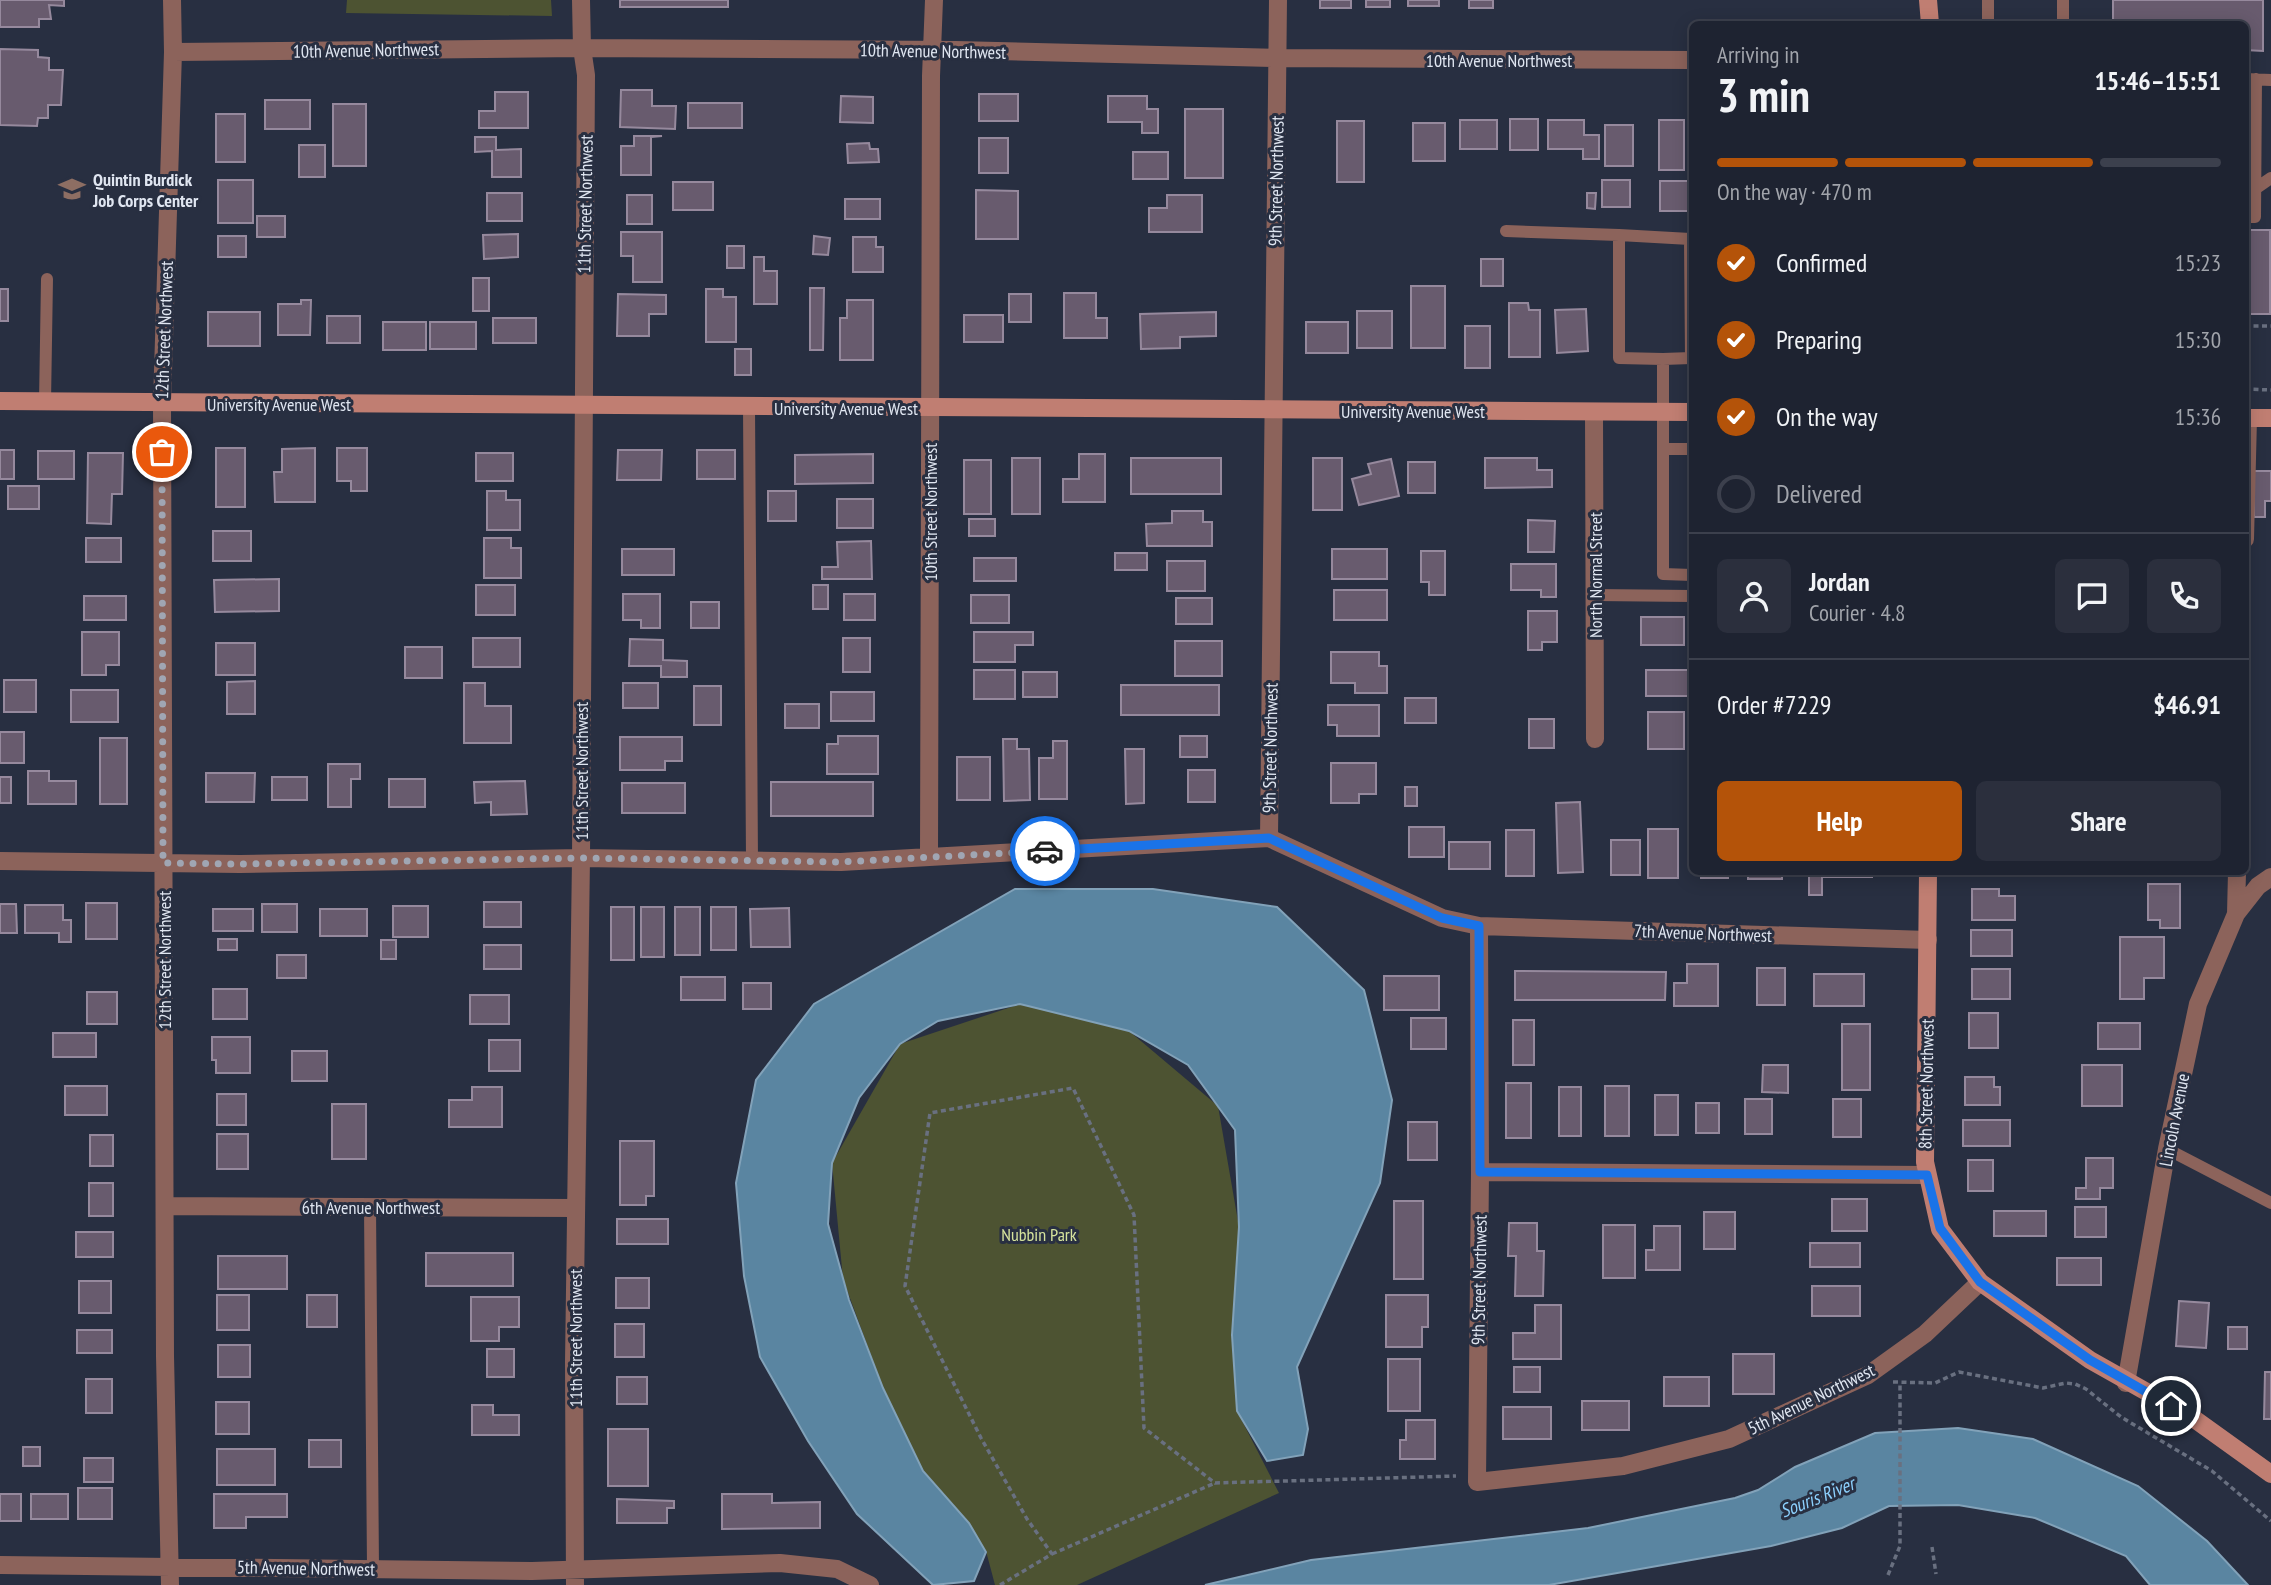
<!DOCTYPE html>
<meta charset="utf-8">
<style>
body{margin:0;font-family:"PT Sans Narrow",sans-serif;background:#2b2f3d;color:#f1f3f6;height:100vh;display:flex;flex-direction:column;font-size:26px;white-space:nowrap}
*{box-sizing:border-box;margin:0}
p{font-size:23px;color:#a1a4ab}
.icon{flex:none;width:38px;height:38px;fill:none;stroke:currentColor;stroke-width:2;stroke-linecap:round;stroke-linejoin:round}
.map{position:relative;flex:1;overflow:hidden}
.side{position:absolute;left:1689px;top:21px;width:560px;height:854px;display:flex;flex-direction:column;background:#1e2331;border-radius:10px;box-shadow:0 4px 18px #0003,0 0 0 2px #3c404d}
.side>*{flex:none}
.pin{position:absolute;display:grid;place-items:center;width:60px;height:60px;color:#fff;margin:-30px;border:4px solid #fff;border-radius:50%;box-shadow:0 2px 7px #0007}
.courier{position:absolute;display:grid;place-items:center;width:70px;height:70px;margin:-35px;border:5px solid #1a73e8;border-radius:50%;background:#fff;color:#222;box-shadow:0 2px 9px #0007}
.overview em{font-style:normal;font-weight:800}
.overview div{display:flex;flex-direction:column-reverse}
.overview{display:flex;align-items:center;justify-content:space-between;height:119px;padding:0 28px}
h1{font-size:46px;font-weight:800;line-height:52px}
.bar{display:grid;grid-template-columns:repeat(4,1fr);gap:10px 7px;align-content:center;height:84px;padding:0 28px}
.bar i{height:9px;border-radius:5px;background:#3c404d}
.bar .active{background:#b45309}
.bar p{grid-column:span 4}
.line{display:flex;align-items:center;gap:18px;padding:0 28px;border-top:2px solid #3c404d}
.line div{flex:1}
.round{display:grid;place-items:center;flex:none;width:74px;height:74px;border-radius:10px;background:#2b2f3d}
ol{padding:0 28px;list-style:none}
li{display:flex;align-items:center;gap:21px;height:77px}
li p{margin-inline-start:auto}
li .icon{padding:7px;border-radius:50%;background:#b45309;color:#fff;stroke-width:4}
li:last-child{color:#a1a4ab}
li i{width:38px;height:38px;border:4px solid #3c404d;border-radius:50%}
.cta{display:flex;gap:14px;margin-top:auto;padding:14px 28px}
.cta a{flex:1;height:80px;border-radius:10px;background:#b45309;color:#fff;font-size:28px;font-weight:800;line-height:80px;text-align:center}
.cta a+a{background:#2b2f3d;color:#f1f3f6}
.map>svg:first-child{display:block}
.green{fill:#4d5332}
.water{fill:#5a85a1;stroke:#82a2b9;stroke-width:2}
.building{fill:#685b6e;stroke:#96899d;stroke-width:2}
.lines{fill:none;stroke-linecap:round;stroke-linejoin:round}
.path{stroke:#697080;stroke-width:3.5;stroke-dasharray:5 3.5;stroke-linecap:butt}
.lane{stroke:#8c635b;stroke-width:12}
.street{stroke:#8c635b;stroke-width:18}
.secondary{stroke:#c07e72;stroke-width:18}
.done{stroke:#a0a6b3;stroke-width:7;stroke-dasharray:0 12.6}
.route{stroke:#1a73e8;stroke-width:9}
.labels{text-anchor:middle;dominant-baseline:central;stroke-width:6;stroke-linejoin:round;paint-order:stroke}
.street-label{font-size:18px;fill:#e0e6f1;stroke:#282f41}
.poi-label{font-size:18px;font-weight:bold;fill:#e0e6f1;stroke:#282f41;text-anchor:start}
.park-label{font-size:18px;fill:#d6e39c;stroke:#282f41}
.water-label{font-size:19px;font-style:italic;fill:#8cd0fd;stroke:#282f41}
</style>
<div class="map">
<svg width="2271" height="1585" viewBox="0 0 2271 1585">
<rect width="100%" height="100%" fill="#282f41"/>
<path class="green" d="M347,0h204l1,16 -206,-3z
M1020,1004l109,27 89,75 21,121 -2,184 42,82 -202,92h-82l-9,-34 -63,-80 -40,-83 -40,-109 -11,-116 68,-119z"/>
<path class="water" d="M1015,889h138l124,18 87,83 28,110 -12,83 -83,184 11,62 -5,26 -36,6 -30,-50 -5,-76 7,-108 -4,-97 -47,-65 -59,-34 -109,-27 -82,17 -38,23 -41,54 -27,65 -4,61 21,76 34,88 40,83 46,52 17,29 -12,29 -41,4 -76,-71 -49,-73 -48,-84 -16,-81 -8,-93 20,-103 58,-76z
M1958,1428l75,11 105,47 69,55 41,44h-98l-24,-29 -91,-38 -77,-13 -69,1 -47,22 -71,18 -222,39h-344l106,-25 277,-32 147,-30 23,-8 37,-23 80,-34z"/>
<path class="building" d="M0,0h64v6l-15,-1 2,14h-12v8h-39z
M620,0h108v7h-108z
M1320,0h31v8h-31z
M1366,0h24v7h-24z
M1408,0h31v6h-31z
M1469,0h24v8h-24z
M2113,0h150v51l-18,-1v-26h-132z
M0,49l38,1v7l11,1v12h14l-2,35h-13v13h-10l-1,8 -37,-1z
M621,90h31v16h24l-1,23 -55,-2z
M495,92h33v36h-49v-17h16z
M979,94h39v27h-39z
M841,96l32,1v26l-33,-1z
M1108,96h39v13h11v24h-16v-11h-34z
M265,100h45v29h-45z
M688,103h54v25h-54z
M333,104h33v62h-33z
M1185,109h38v69h-38z
M216,114h29v48h-29z
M1510,119h28v31h-28z
M1460,120h37v29h-37z
M1548,120h36v15h15v24h-16v-10h-35z
M1659,120h25v50h-25z
M1337,121h27v61h-27z
M1413,123h32v38h-32z
M1605,125h28v41h-28z
M634,136h28l-11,1v38h-30v-29h13z
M475,137h21v13l25,-1v28h-29v-26l-17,1z
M979,138h29v35h-29z
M869,143l1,6h8l1,13 -31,1 -1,-19z
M299,145h26v32h-26z
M1133,152h35v27h-35z
M218,180h35v43h-35z
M1602,180h28v27h-28z
M1660,181h32v30h-32z
M673,182h40v28h-40z
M976,190l42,1v48h-42z
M487,193h35v28h-35z
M1587,193h9l-1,16 -8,-1z
M627,195h25v29h-25z
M1167,195h35v37h-53v-24h18z
M845,199h35v20h-35z
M257,216h28v21h-28z
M2245,230h25v84h-25z
M621,232h41v50h-29v-26h-12z
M518,234v23l-34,2 -1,-24z
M218,236h28v21h-28z
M814,236l16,2 -2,17 -15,-1z
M853,237h23v10h7v25h-30z
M727,246h17v22h-17z
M754,257h10v14h13v33h-23z
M1481,259h22v27h-22z
M473,278h16v33h-16z
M1411,286h34v62h-34z
M810,288h14l-1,62h-13z
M0,289h8v32h-8z
M706,289h17v8h13v45h-30z
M1064,293h32v25h11v20h-43z
M618,294l48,1v19h-17v22h-32z
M1009,294h22v28h-22z
M301,300h10l-1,35h-32v-31h23z
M847,300h26v60h-33v-42h7z
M1509,303h19l1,7h11v47h-31z
M1586,309l2,42 -31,2 -2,-43z
M1357,311h35v37h-35z
M208,312h52v34h-52z
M1216,312v24l-36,1v11l-39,1 -1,-35z
M964,315h39v27h-39z
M327,316h33v27h-33z
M493,318h43v25h-43z
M383,322h43v28h-43z
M430,322h46v27h-46z
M1306,322h42v31h-42z
M1465,326h25v42h-25z
M735,349h16v26h-16z
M216,448h29v59h-29z
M315,448v54h-40l-1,-30h8v-23z
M337,448h30v43h-16v-10h-14z
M0,450h14v29h-14z
M618,450h44l-1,30h-44z
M697,450h38v29h-38z
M38,451h36v28h-36z
M88,453h35l-1,41h-10l-1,30 -24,-1z
M476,453h37v28h-37z
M873,454v29l-78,1v-29z
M1079,454h26v48h-42v-23h16z
M1012,458h28v56h-28z
M1131,458h90v36h-90z
M1313,458h29v52h-29z
M1485,458h52v12h15v17l-67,1z
M1391,459l8,37 -40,9 -7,-26 19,-5 -3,-10z
M964,460h27v54h-27z
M1408,462h27v31h-27z
M2253,471h18v30h-6v16h-11z
M8,486h31v23h-31z
M487,491h19v9h14v30h-33z
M768,491h28v30h-28z
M837,499h36v29h-36z
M1172,511h31v11h9v24h-65l-1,-22 26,-1z
M969,519h26v17h-26z
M1528,520l27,1 -1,31h-26z
M213,531h38v30h-38z
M86,538h35v24h-35z
M484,538h27v10h10v30h-37z
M871,541l1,38h-50v-12h16l-1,-25z
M622,549h52v26h-52z
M1332,549h55v30h-55z
M1421,551h24v44h-16v-13h-8z
M1115,553h32v17h-32z
M974,558h42v23h-42z
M1167,561h38v30h-38z
M1511,564h45v33h-15v-7h-30z
M279,579v32l-64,1 -1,-32z
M476,585h39v30h-39z
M813,585h15v24h-15z
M1334,590h53v30h-53z
M623,594h37v34h-19v-8h-18z
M844,594h31v26h-31z
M971,595h38v28h-38z
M84,596h42v24h-42z
M1176,598h36v26h-36z
M691,602h28v26h-28z
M1528,611h29v31h-15v8h-14z
M1641,617h43v28h-43z
M82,632h37v33h-13v10h-24z
M974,632h59v13h-18v17h-41z
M473,638h47v29h-47z
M843,638h27v34h-27z
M630,639l33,1v20l24,1v16h-26v-11h-32z
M1175,641h47v35h-47z
M216,643h39v32h-39z
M405,647h37v31h-37z
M1331,652h48v14h8v27h-32v-10h-24z
M974,670h41v29h-41z
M1646,670h42v26h-42z
M1023,672h34v25h-34z
M4,680h32v32h-32z
M255,681v33h-28v-32z
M464,683h21v23h26v37h-47z
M623,683h35v25h-35z
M1121,685h98v30h-98z
M694,686h27v39h-27z
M71,690h47v32h-47z
M831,692h43v29h-43z
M1405,698h31v25h-31z
M785,704h34v24h-34z
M1328,705h51v31h-42v-11h-9z
M1648,712h36v37h-36z
M1529,719h25v29h-25z
M0,732h24v31h-24z
M838,736h40v38h-51v-30h11z
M1180,736h27v21h-27z
M620,737h62v24h-17v9h-45z
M100,738h27v66h-27z
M1003,739h14v10h12l1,51 -26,1z
M1053,741h14v58h-28v-41h14z
M1125,749h19v54l-18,1z
M957,757h33v43h-33z
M1331,763h45v31h-17v9h-28z
M328,764h32v15h-9v28h-23z
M1188,770h27v32h-27z
M28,771h21v10h27v23h-48z
M206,773h49l-1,29h-48z
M0,777h11v26h-11z
M272,777h35v23h-35z
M389,779h36v28h-36z
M525,781l2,33 -36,1v-13l-16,1 -1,-21z
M771,782h102v34h-102z
M622,783h63v30h-63z
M1405,787h12v19h-12z
M1580,802l3,70 -25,1 -2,-70z
M1409,827h35v30h-35z
M1648,829h30v49h-30z
M1506,830h28v46h-28z
M1611,840h29v35h-29z
M1449,842h41v27h-41z
M1701,872h27v6h-27z
M1748,872h34v7h-34z
M1809,872h63v5h-50v18h-13z
M2148,884h32v44h-20v-8h-12z
M1972,889h27v7h16v24h-43z
M484,902h37v25h-37z
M86,903h31v36h-31z
M0,904h16l1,29h-17z
M262,904h35v28h-35z
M25,905h38v15h8v22h-12v-9h-34z
M393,906h35v31h-35z
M611,907h23v53h-23z
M641,907h23v50h-23z
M675,907h25v48h-25z
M711,907h25v43h-25z
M789,908l1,39h-39l-1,-38z
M213,909h40v22h-40z
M320,909h47v27h-47z
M1971,930h41v26h-41z
M2120,937h44v41h-20v21h-24z
M218,939h19v11h-19z
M381,940h15v19h-15z
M484,945h37v24h-37z
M277,955h29v23h-29z
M1687,964h31v42h-44v-23h13z
M1757,968h28v37h-28z
M1972,969h38v30h-38z
M1515,971l151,1 -1,28h-150z
M1814,974h50v32h-50z
M1384,976h55v34h-55z
M681,977h44v23h-44z
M743,983h28v26h-28z
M213,989h34v30h-34z
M87,992h30v32h-30z
M470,995h39v29h-39z
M1969,1013h29v35h-29z
M1411,1018h35v31h-35z
M1513,1020h21v45h-21z
M2098,1023h42v26h-42z
M1842,1024h28v66h-28z
M53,1033h43v24h-43z
M212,1037h38v36h-34v-13h-4z
M489,1040h31v31h-31z
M292,1051h35v30h-35z
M1763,1065h25v28l-26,-1z
M2082,1065h40v41h-40z
M1965,1077h29v10h6v18h-35z
M1506,1083h25v55h-25z
M65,1086h42v29h-42z
M1605,1086h24v50h-24z
M472,1087h30v40h-53v-27h23z
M1559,1087h22v49h-22z
M217,1094h29v31h-29z
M1655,1095h23v40h-23z
M1745,1099h27v35h-27z
M1833,1099h28v38h-28z
M1696,1103h23v30h-23z
M332,1104h34v55h-34z
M1963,1120h47v26h-47z
M1408,1122h29v38h-29z
M217,1134h31v35h-31z
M90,1135h23v31h-23z
M620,1141h34v55h-8v9h-26z
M2086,1158h27v30h-13v11h-24v-11h10z
M1968,1160h25v31h-25z
M89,1183h24v33h-24z
M1832,1199h35v32h-35z
M1394,1201h29v78h-29z
M2075,1207h31v30h-31z
M1994,1211h52v25h-52z
M1704,1212h31v37h-31z
M617,1219h51v25h-51z
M1509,1223h28v28h7l-1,45h-28l1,-40h-8z
M1603,1225h32v53h-32z
M1654,1226h26v44h-34v-20h8z
M76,1232h37v25h-37z
M1810,1243h50v24h-50z
M426,1253h87v33h-87z
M218,1256h69v33h-69z
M2057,1258h44v27h-44z
M616,1278h33v30h-33z
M79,1281h32v32h-32z
M1812,1286h48v30h-48z
M217,1295h32v35h-32z
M307,1295h30v32h-30z
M1386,1295h42v32h-6v20h-36z
M471,1297h48v30h-20v14h-28z
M2179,1301l30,2 -3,45 -30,-2z
M1535,1305h26v54h-48v-26h22z
M615,1324h29v33h-29z
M2228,1327h19v22h-19z
M77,1330h35v23h-35z
M218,1345h32v32h-32z
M487,1349h27v28h-27z
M1733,1354h41v40h-41z
M1388,1359h32v52h-32z
M1514,1367h26v25h-26z
M2265,1372h6v47h-7z
M617,1377h30v27h-30z
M1664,1377h45v29h-45z
M86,1379h26v34h-26z
M1582,1401h47v29h-47z
M216,1402h33v32h-33z
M472,1405h21v10h26v20h-47z
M1503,1407h48v32h-48z
M1406,1420h29v39h-35v-19h6z
M608,1429h40v57h-40z
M309,1440h32v27h-32z
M23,1447h17v19h-17z
M217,1449h58v36h-58z
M84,1458h29v24h-29z
M78,1488h34v31h-34z
M0,1494h21v27h-21z
M31,1494h37v25h-37z
M214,1494h73v23h-41v11h-32z
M722,1494h50v9l48,-1v26l-98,1z
M617,1499l57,2v7h-7v15h-50z"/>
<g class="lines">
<path class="path" d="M2245,326h26
M2245,389l26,1
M1893,1382l42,1 24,-11 84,16 23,-5 9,1 11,5 35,28 91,54 59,50
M1932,1547l4,27
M1052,1554l163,-71
M1888,1575l12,-29v-163
M1000,1585l52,-31 -25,-35 -46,-81 -76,-152 25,-173 143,-25 61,127 10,213 71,55 241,-7"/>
<path class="lane" d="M1988,0v24
M2063,0v24
M2245,79l26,1
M2255,189l16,-11
M2245,217h10l1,-138
M1506,231l113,4
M1663,359l-44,-1v-123l71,4 1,119 -28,1v215l29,1
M45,402l2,-123
M749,407l3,454
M1664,449h28
M1595,595l97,1
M2167,1149l104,54
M370,1207l3,361"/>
<path class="street" d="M173,52l409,-4 374,2 321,8 415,2
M1594,412l1,327
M2245,539l3,-121
M1269,838l9,-838
M929,857l2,-781 3,-76
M0,861l240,3 341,-6 260,4 428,-24 173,80 37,8 449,14
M2236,914l1,-42
M1479,926l1,246 -3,310 146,-16 106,-27 139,-64 57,-41 55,-52
M1480,1172l447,3
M165,1206l411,2
M2126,1383l41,-234 31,-145 38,-90 22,-28 13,-9
M0,1565l532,6 248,-8 57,6 33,16
M170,1585l-5,-229 -3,-953 11,-351 -1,-52
M575,1585l-1,-223 7,-504 5,-783 -4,-27 -1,-48"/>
<path class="secondary" d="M1928,0l2,24
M0,401l1692,11
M2245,418h26
M1928,872l-3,290 15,67 40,53 110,78 103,58 78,56"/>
</g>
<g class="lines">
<path class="done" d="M162,452l1,411 77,1 341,-6 260,4 204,-11"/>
<path class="route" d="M1045,851l224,-13 173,80 37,8 1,246 447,3 13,53 40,54 110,78 81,46"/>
</g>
<defs>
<symbol id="university-bare" viewBox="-9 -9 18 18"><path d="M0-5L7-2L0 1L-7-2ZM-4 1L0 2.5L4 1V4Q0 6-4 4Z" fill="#8d6e63" stroke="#282f41" stroke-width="2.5" paint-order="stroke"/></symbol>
</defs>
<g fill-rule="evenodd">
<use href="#university-bare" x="53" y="170" width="38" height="38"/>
</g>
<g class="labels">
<g class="street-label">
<text transform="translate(366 50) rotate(-1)">10th Avenue Northwest</text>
<text transform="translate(933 51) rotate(1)">10th Avenue Northwest</text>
<text x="1499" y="60">10th Avenue Northwest</text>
<text transform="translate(1276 181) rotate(-89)">9th Street Northwest</text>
<text transform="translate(585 204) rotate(-89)">11th Street Northwest</text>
<text transform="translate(164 330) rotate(-88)">12th Street Northwest</text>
<text x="279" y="404">University Avenue West</text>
<text x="846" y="408">University Avenue West</text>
<text x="1413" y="411">University Avenue West</text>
<text transform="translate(930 512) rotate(-90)">10th Street Northwest</text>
<text transform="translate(1595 575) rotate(-90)">North Normal Street</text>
<text transform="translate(1270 748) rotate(-89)">9th Street Northwest</text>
<text transform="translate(581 771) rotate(-90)">11th Street Northwest</text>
<text transform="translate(1703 933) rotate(2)">7th Avenue Northwest</text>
<text transform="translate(164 960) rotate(-90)">12th Street Northwest</text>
<text transform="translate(1926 1084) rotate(-89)">8th Street Northwest</text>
<text transform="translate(2174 1120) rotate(-79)">Lincoln Avenue</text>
<text x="371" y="1207">6th Avenue Northwest</text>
<text transform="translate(1479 1280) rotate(-89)">9th Street Northwest</text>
<text transform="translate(575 1338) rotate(-90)">11th Street Northwest</text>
<text transform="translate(1811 1399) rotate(-26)">5th Avenue Northwest</text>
<text transform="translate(306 1568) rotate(1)">5th Avenue Northwest</text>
</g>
<g class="poi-label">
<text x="93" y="179">Quintin Burdick<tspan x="93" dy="21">Job Corps Center</tspan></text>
</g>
<g class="park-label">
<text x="1039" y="1234">Nubbin Park</text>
</g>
<g class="water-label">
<text transform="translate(1817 1497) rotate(-22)">Souris River</text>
</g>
</g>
</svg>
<div class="pin" style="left:162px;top:452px;background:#ea580c"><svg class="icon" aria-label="bag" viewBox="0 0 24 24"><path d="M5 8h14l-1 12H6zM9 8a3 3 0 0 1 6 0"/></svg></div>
<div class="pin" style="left:2171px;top:1406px;background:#1f2937"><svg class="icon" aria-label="home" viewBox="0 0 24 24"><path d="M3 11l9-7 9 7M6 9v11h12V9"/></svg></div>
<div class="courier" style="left:1045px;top:851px"><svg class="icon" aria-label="car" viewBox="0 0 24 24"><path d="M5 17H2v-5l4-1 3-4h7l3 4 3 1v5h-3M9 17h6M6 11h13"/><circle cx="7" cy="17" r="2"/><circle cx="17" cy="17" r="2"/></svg></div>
<section class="side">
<div class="overview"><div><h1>3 min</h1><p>Arriving in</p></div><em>15:46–15:51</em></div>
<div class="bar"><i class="active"></i><i class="active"></i><i class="active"></i><i></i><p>On the way · 470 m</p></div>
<ol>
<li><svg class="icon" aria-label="check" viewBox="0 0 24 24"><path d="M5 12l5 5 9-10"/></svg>Confirmed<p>15:23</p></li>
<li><svg class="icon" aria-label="check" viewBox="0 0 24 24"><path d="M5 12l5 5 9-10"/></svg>Preparing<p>15:30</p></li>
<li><svg class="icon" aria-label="check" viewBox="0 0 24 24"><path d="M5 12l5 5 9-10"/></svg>On the way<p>15:36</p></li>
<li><i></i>Delivered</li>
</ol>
<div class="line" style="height:126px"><a class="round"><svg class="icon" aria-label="person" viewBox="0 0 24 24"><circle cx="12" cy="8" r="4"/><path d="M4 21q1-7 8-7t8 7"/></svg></a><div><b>Jordan</b><p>Courier · 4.8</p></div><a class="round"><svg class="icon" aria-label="chat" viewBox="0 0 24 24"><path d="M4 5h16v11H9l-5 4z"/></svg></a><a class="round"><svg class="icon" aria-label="phone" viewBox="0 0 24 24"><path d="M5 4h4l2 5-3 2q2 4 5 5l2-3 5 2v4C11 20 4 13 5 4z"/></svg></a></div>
<div class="line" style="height:91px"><div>Order #7229</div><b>$46.91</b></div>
<div class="cta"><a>Help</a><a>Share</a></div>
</section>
</div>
